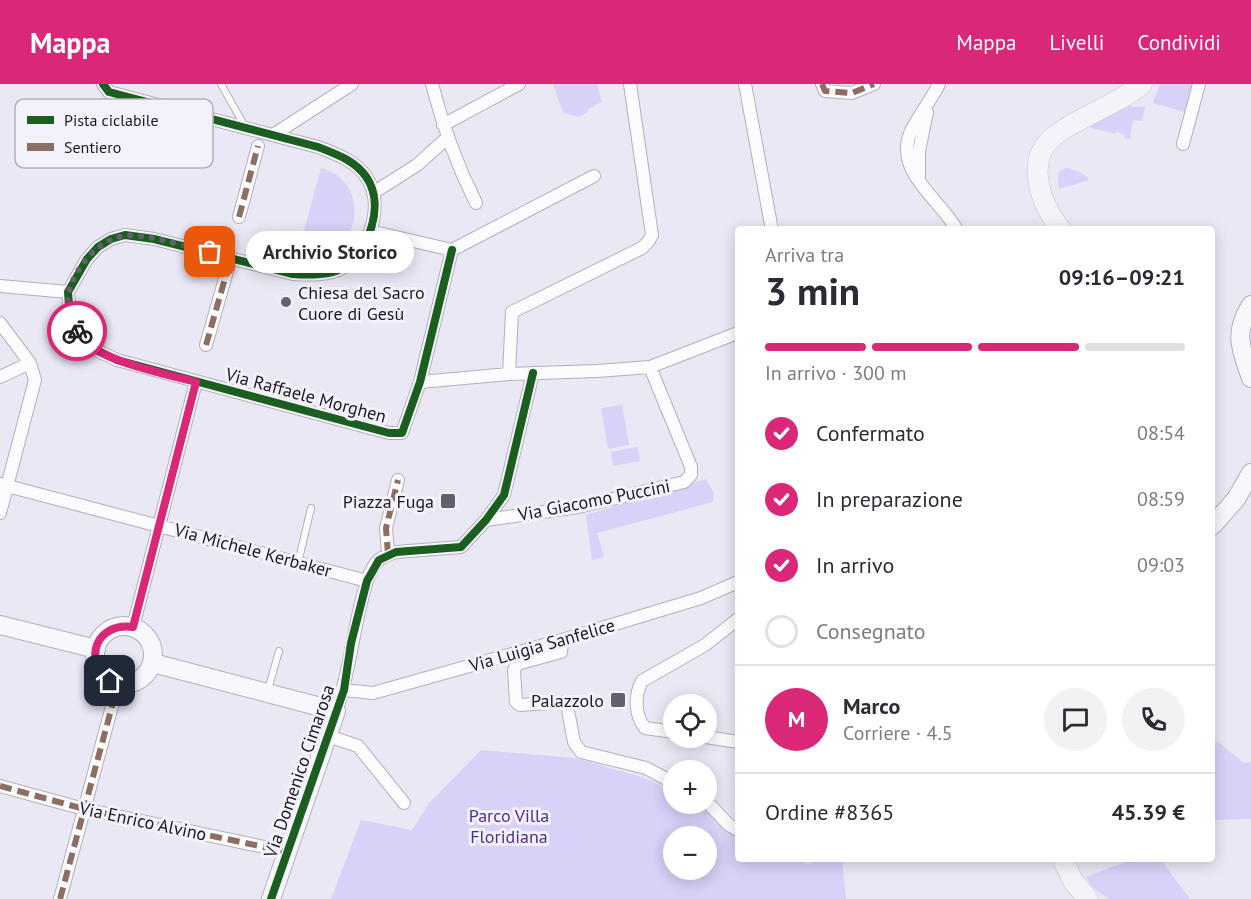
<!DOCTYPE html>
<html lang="it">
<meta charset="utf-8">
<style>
body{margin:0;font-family:"PT Sans",sans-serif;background:#f2f2f3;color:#2b2b33;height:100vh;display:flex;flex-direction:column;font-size:22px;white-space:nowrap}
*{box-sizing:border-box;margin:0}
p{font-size:20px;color:#7c7c81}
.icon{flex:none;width:33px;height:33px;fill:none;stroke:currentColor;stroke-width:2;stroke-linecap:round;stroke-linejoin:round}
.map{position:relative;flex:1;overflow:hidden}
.panel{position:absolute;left:735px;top:142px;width:480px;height:636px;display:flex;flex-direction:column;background:#fff;border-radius:6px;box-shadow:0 3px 15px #0003}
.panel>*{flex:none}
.controls{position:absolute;left:663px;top:610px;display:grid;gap:12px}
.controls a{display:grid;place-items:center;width:54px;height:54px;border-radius:50%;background:#fff;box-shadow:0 3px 15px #0003;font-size:30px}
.pin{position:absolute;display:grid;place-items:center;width:51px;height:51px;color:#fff;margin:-26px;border-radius:12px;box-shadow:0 3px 9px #0006}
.courier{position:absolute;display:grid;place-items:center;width:60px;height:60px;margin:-30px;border:4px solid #db2777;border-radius:50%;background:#fff;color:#222;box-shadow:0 2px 8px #0007}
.bubble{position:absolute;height:42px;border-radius:21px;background:#fff;box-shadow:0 3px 15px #0003;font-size:20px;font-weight:700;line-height:42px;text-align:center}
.overview em{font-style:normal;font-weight:700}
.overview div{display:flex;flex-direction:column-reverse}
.overview{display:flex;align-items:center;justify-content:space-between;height:102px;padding:0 30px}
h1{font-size:39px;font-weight:700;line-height:45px}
.bar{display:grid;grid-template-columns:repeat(4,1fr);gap:9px 6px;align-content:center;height:72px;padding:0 30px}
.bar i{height:8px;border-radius:4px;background:#e1e1e2}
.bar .on{background:#db2777}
.bar p{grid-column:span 4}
.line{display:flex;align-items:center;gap:15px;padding:0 30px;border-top:2px solid #e1e1e2}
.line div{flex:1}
.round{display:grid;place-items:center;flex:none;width:63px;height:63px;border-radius:32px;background:#f2f2f3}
ol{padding:0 30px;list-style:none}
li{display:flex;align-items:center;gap:18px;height:66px}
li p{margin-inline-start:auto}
li .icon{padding:6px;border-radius:50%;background:#db2777;color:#fff;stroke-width:4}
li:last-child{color:#7c7c81}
li i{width:33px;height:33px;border:3px solid #e1e1e2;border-radius:50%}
header{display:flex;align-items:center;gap:36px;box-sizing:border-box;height:84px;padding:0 30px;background:#db2777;color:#fff}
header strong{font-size:28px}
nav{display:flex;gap:33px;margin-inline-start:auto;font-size:21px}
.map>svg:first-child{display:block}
.green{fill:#d8d1f8;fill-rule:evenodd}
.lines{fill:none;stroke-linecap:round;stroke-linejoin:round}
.lane-casing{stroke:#b2b0ba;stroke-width:8}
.street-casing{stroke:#b2b0ba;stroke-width:14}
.secondary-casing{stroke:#b2b0ba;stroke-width:20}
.primary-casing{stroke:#c6c5ca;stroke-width:21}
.lane{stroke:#fcfcfe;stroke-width:6}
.street{stroke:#fcfcfe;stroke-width:12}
.secondary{stroke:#f8f7fc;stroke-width:18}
.primary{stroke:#f4f3f9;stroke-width:20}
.quiet{stroke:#8d6e63;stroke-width:6;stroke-dasharray:12 6;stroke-linecap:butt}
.cycleway-casing{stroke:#f3f2fb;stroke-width:11}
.cycleway{stroke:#1b5e20;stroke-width:8}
.done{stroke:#63616b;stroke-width:6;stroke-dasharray:0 10.8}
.route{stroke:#db2777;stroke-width:8}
.poi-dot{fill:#63616b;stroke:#f3f2fb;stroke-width:2}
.labels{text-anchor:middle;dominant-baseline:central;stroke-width:6;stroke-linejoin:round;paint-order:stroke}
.poi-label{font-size:18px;fill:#1b1921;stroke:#f3f2fb;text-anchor:end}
.street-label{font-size:18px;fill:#1b1921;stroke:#f3f2fb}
.park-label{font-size:18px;fill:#4f2b93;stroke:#f3f2fb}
.key{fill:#f3f2fb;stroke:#b2b1ba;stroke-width:1.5}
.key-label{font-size:16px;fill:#1b1921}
</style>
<header>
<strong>Mappa</strong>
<nav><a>Mappa</a><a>Livelli</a><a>Condividi</a></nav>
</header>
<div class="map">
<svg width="1251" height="815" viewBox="0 0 1251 815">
<rect width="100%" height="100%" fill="#eae8f5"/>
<path class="green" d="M553,0h44l5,18 -14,7v3l-9,5 -16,-4z
M1160,0h36l-8,29 -35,-10z
M1126,22l19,1 -3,14 -9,-1 -3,19 -6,-1 1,-3 -9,-3 -1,2 -26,-7z
M321,84c56,15 38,100 -25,91z
M1067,84c7,2 18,5 22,12l-30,9c-1,-9 -4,-18 8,-21z
M622,321l7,40 -21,4 -7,-41z
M638,363l2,14 -27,5 -2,-14z
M706,395l8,14 -1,9 -116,31 7,24 -12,3 -6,-45z
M1212,657l6,1 26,21 7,-1v57l-39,1z
M481,666l94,8 70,20 28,13 1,13h26l27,24 11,6v26h58l13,4 4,-4h29l4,39h-515l30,-79 51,10 18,-28zM674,753h32v33h-32z
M1130,776h31l29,39h-81l-16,-11 -7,-11z"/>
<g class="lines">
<defs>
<path id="lane" d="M221,0l23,41
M298,479l13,-55
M268,606l11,-39"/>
<path id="street" d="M103,0l6,8 209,55c18,7 38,14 49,31 18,28 2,73 -25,90 -12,8 -35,7 -49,6l-139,-35 -29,-4 -14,4 -13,8 -11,12 -19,33 1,13 3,14 7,17 17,14 21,10 272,73h13l18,-51 32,-132
M432,0c11,43 24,79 44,119
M745,0l27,146
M822,0l3,7 27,2 22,-9
M939,0c-8,16 -20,31 -28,47 -18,40 29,68 46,99
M443,41l76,-41
M273,51l79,-51
M1183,60l16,-60
M919,93v-26l8,-39
M373,109l44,-28 30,-27
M239,133l19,-71
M370,147l82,19 142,-74
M0,202l68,6
M0,239l30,40 5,17 -35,133
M206,261l22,-77
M509,290l3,-62 130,-64 6,-6 4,-7 -22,-151
M0,293l30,-14
M420,298l89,-8 88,-3 53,-4 85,-33
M0,400l367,97
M486,436l92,-13 106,-25 7,-7v-8l-41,-100
M388,470l-2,-26 12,-48
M133,543l63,-245
M562,556l-1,12 -44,12 -3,6 2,32 4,3 42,-3 5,3 7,37 7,10 65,16 28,15
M344,606l29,3 189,-53 139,-42 37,-16
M336,627c12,-33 16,-70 24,-104 4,-15 7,-32 16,-44 5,-6 13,-9 20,-11l65,-5 25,-27 18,-25 29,-122
M674,648l-29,-4c-10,-12 -11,-32 -3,-47l63,-36 33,-26
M328,652l30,10 46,57
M706,653l32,5
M0,702l84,23 204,43
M706,717l23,24 9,5
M60,815l58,-215"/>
<path id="secondary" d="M1251,221c-18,28 -10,44 0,73
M1212,442l24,-27 15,-26
M0,541l96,24
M95 571a29 29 0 1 1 58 0a29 29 0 1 1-58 0Z
M153,579l183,48 -65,188"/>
<path id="primary" d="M1061,146c-21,-27 -38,-72 -4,-96 27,-20 60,-29 85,-50
M1063,776l10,21 15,18"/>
</defs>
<use href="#lane" class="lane-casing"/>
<use href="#street" class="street-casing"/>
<use href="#secondary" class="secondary-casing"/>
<use href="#primary" class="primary-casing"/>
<use href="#lane" class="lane"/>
<use href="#street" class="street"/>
<use href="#secondary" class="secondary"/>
<use href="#primary" class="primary"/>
<path class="quiet" d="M822,0l3,7 27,2 22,-9
M239,133l19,-71
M206,261l22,-77
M388,470l-2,-26 12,-48
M0,702l84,23 204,43
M60,815l58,-215"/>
<defs>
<path id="cycleway" d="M103,0l6,8 209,55c18,7 38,14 49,31 18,28 2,73 -25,90 -12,8 -35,7 -49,6l-139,-35 -29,-4 -14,4 -13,8 -11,12 -19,33 1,13 3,14 7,17 17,14 21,10 272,73h13l18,-51 32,-132
M271,815l73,-209 7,-47 16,-62 12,-21 17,-8 65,-5 25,-27 18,-25 29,-122"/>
</defs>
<use href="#cycleway" class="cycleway-casing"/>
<use href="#cycleway" class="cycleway"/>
</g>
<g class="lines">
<path class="done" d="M77,247c-5,-11 -12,-27 -8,-39 6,-25 30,-53 55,-56 23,-3 63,11 86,16"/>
<path class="route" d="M77,247c12,29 91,43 119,51l-63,245c-35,-5 -52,31 -23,54"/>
</g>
<g class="poi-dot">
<circle cx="286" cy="218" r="6"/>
<rect x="440" y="409" width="16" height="16" rx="3"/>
<rect x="610" y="608" width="16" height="16" rx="3"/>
</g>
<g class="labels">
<g class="poi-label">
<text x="298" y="208" text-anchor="start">Chiesa del Sacro<tspan x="298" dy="21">Cuore di Gesù</tspan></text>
<text x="434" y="417">Piazza Fuga</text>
<text x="604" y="616">Palazzolo</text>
</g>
<g class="street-label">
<text transform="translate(306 311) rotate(15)">Via Raffaele Morghen</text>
<text transform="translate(594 416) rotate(-11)">Via Giacomo Puccini</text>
<text transform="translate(253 466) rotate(15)">Via Michele Kerbaker</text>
<text transform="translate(542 561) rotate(-16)">Via Luigia Sanfelice</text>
<text transform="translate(299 687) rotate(-71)">Via Domenico Cimarosa</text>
<text transform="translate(143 737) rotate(12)">Via Enrico Alvino</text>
</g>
<g class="park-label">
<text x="509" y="731">Parco Villa<tspan x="509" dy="21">Floridiana</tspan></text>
</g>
</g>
<rect x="15" y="15" width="198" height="69" rx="9" class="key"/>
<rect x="27" y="32" width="27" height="8" fill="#1b5e20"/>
<rect x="27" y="59" width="27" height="8" fill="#8d6e63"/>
<g class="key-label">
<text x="64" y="42">Pista ciclabile</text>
<text x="64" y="69">Sentiero</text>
</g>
</svg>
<div class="controls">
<a><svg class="icon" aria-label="locate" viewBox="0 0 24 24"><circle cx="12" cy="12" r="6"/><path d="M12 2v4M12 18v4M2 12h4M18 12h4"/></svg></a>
<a>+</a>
<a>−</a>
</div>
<div class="pin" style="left:210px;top:168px;background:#ea580c"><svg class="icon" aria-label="bag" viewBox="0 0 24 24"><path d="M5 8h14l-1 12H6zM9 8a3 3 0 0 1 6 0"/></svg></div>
<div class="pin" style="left:110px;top:597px;background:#1f2937"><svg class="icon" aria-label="home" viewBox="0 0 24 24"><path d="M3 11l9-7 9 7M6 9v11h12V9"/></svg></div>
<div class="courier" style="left:77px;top:247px"><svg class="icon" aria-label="bike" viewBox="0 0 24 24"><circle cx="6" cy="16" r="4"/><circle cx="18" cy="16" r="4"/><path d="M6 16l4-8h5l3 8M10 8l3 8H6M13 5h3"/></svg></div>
<div class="bubble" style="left:246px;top:147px;width:168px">Archivio Storico</div>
<section class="panel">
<div class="overview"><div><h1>3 min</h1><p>Arriva tra</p></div><em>09:16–09:21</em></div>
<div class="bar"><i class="on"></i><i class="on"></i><i class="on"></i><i></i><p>In arrivo · 300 m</p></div>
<ol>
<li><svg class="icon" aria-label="check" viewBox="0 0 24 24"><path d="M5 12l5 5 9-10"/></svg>Confermato<p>08:54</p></li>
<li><svg class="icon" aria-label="check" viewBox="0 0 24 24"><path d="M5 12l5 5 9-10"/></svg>In preparazione<p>08:59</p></li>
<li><svg class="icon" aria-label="check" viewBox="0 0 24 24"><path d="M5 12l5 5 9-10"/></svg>In arrivo<p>09:03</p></li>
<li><i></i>Consegnato</li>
</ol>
<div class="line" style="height:108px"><b class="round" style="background:#db2777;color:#fff">M</b><div><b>Marco</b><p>Corriere · 4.5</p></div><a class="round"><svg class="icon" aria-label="chat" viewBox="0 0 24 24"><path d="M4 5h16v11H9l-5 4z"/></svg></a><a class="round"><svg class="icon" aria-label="phone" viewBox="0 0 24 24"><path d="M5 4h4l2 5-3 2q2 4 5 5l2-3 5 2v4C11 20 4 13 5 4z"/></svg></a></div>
<div class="line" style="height:78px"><div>Ordine #8365</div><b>45.39 €</b></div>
</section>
</div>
